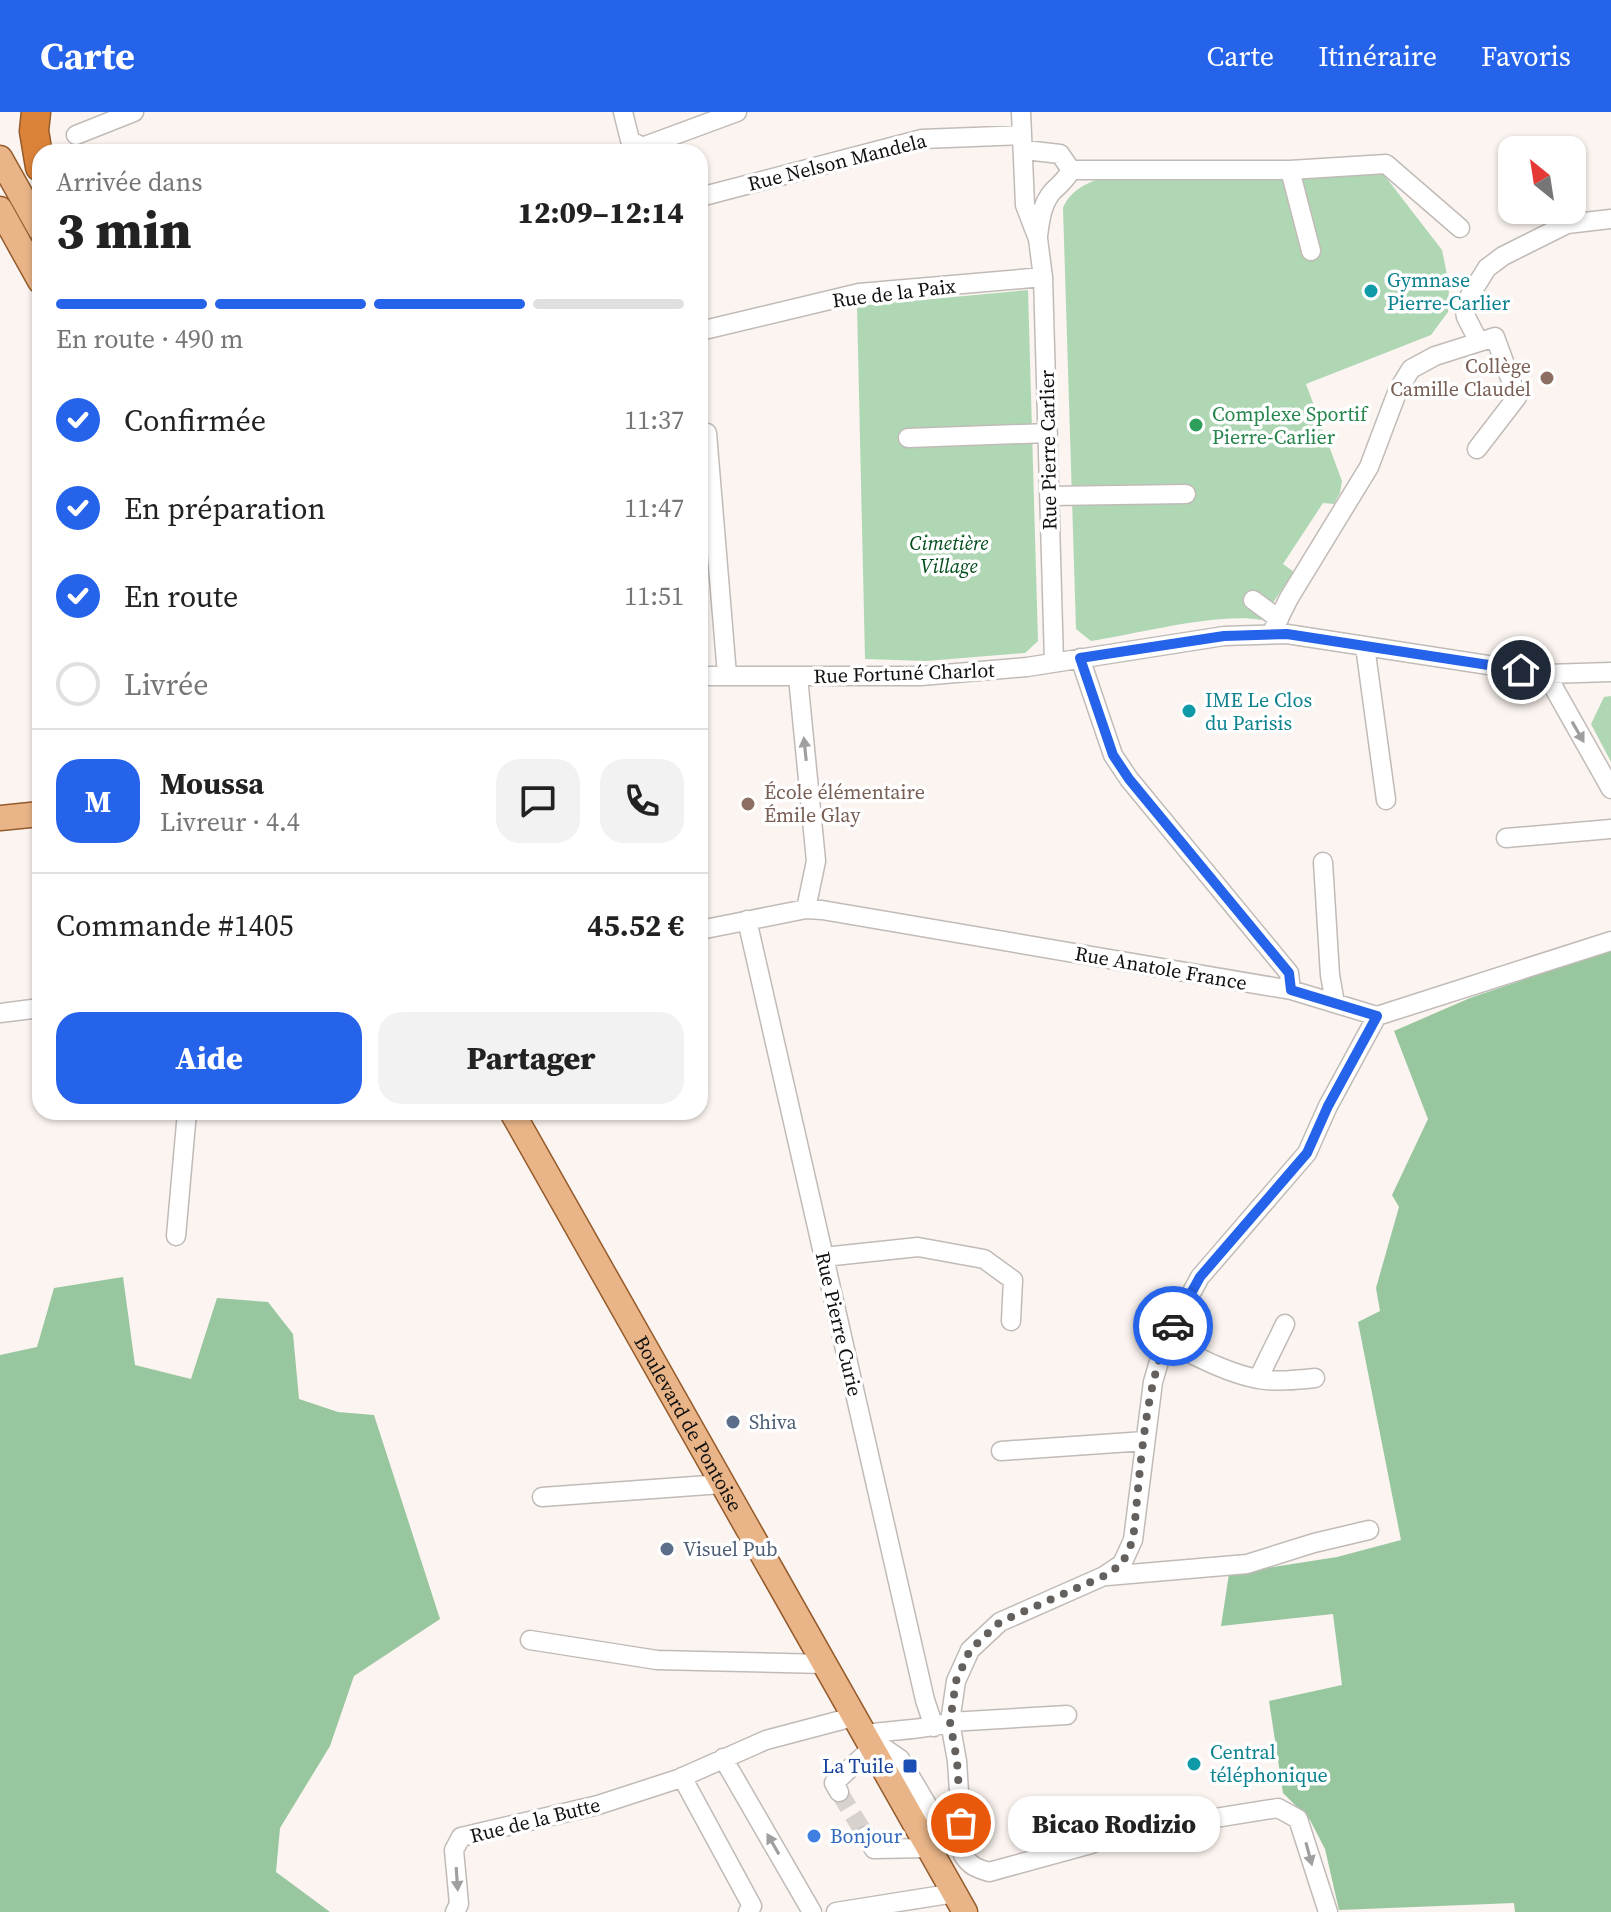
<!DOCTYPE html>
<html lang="fr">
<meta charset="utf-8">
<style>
body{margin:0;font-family:"Source Serif 4",serif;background:#f2f2f2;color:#222;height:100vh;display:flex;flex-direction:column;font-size:30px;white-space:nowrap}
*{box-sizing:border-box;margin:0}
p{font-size:26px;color:#767676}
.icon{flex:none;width:44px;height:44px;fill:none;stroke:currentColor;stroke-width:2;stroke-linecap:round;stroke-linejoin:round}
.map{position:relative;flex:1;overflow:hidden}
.panel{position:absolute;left:32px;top:32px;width:676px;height:976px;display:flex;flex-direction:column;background:#fff;border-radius:24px;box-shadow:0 2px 6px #0004}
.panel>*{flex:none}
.needle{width:52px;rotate:330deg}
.fabs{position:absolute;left:1498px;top:24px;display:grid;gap:16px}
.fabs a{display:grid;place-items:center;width:88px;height:88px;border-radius:16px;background:#fff;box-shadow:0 2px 6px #0004;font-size:40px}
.pin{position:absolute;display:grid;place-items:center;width:68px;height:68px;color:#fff;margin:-34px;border:4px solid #fff;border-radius:50%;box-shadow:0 2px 8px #0007}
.courier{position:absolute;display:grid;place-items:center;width:80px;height:80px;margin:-40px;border:6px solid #2563eb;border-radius:50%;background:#fff;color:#222;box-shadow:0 2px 10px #0007}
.bubble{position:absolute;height:56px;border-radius:24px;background:#fff;box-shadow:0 2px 6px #0004;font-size:26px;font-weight:800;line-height:56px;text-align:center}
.headline em{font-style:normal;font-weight:800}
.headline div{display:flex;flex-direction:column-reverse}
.headline{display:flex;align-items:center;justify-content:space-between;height:136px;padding:0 24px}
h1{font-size:52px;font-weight:800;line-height:60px}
.bar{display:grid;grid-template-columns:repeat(4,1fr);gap:12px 8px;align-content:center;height:96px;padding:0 24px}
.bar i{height:10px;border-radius:6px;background:#e0e0e0}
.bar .active{background:#2563eb}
.bar p{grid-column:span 4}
.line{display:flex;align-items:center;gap:20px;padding:0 24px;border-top:2px solid #e0e0e0}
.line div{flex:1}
.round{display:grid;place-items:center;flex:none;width:84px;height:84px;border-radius:24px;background:#f2f2f2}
ol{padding:0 24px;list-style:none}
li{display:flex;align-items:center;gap:24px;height:88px}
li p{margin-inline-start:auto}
li .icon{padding:8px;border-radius:50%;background:#2563eb;color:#fff;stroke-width:4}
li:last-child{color:#767676}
li i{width:44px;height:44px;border:4px solid #e0e0e0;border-radius:50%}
.cta{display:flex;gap:16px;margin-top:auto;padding:16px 24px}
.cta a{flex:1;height:92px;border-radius:24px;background:#2563eb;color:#fff;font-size:32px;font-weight:800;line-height:92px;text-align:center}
.cta a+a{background:#f2f2f2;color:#222}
header{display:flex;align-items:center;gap:48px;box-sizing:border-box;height:112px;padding:0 40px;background:#2563eb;color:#fff}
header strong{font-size:38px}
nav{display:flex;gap:44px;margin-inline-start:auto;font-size:28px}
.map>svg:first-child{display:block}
.green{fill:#afd7b4}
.forest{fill:#98c69e}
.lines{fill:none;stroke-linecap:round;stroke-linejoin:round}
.minor-tunnel{stroke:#d8d2ce;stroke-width:18;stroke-dasharray:18 9;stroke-linecap:butt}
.minor-casing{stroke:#c1bbb7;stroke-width:21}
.major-casing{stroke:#955b2a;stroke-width:27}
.highway-casing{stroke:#955b2a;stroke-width:31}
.minor{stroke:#fff;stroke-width:18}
.major{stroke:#e9b588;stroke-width:24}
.highway{stroke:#db8339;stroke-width:28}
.oneway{fill:#a09f9f}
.done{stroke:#64605d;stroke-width:8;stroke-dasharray:0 14.4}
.route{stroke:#2563eb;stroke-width:10}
.culture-dot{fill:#0f9aa8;stroke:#fff;stroke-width:3}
.education-dot{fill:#8d6e63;stroke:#fff;stroke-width:3}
.leisure-dot{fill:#2e9e5b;stroke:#fff;stroke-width:3}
.service-dot{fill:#5c6f8a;stroke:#fff;stroke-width:3}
.transit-dot{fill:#1a4fb4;stroke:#fff;stroke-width:3}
.shop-dot{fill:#3f7fe0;stroke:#fff;stroke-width:3}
.labels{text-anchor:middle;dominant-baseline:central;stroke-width:7;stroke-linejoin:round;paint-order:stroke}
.street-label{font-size:20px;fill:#12100e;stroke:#fff}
.culture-label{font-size:20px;fill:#0d838f;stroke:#fff;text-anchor:start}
.education-label{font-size:20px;fill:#785e54;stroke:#fff;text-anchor:end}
.leisure-label{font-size:20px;fill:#27864d;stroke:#fff;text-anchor:start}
.park-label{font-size:20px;font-style:italic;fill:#004c1b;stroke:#fff}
.service-label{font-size:20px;fill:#4e5e75;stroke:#fff;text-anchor:start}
.transit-label{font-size:20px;fill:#164399;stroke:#fff;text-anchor:end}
.shop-label{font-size:20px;fill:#366cbe;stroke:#fff;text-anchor:start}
</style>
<header>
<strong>Carte</strong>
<nav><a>Carte</a><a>Itinéraire</a><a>Favoris</a></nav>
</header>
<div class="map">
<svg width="1611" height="1800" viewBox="0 0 1611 1800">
<rect width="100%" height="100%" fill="#fbf4f0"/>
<path class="green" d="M1381,59l61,79 7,34 -1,28 -17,23 -125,49 36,97 -2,12 -6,11 -11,-1 -40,61 11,8 -33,48c-41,-8 -125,14 -170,21l-15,-12 -13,-421c7,-17 23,-25 39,-30z
M1028,178l10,351 -13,12 -99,8 -61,-2 -8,-353z
M1611,584v66l-20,-38 13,-27z"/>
<path class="forest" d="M1611,838v962h-96l-1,-9 -175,7 -14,-61 -15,-29 -27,-27 -14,-92 73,-16 -9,-71 -112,12 8,-52 108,-17 64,-17 -43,-218 22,-11 -4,-23 23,-81 -7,-12 36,-76 -34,-88 76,-33z
M123,1165l12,88 56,14 26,-81 51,4 25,32 6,65 39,13 36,3 66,204 -86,57 -24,70 -50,82 -4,44 54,40h-330v-557l37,-8 17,-59z"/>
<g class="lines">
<path class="minor-tunnel" d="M839,1680l27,44"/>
<defs>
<path id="minor" d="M623,0l7,28 21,12
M1021,0l4,93 13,34 5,38 11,385
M76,23l58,-23
M642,35l95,-35
M1025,38l35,4 11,16
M1071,58h219l21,81
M1290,58l96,-6 74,64
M700,85l222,-58 100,-4
M1038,124c2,-16 4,-33 15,-45 8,-8 13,-11 18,-21
M700,219l159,-38 184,-16
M1479,230l-13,-25 -2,-12 23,-37 16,-12 64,-32 44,-5
M707,321l20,242
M908,326l140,-5
M1049,384l137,-2
M1253,488l26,19
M1271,522l18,-36 80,-131 29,-77 13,-21 24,-13 60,-19 22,60 -40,52
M1365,534l21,154
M1080,546l33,97 16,24 160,194 2,17
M1546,562l65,115
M700,564h221l106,-9 197,-31 63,-2 259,40 65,-2
M798,565l18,184 -10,48
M1506,726l105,-9
M1323,750l7,113 5,28
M747,808l178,780 9,27
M700,818l106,-21 16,1 469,80 86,26 234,-75
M0,901l40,-5
M176,1124l11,-124
M824,1145l94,-10 66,12 29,21 -2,41
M1165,1229c29,14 61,32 93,38 19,3 38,1 57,-1
M1258,1267l27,-55
M1001,1339l144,-10
M542,1385l180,-13
M1107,1464l140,-12 67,-21 55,-13
M530,1528l127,20 167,4
M863,1623c29,-6 59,-4 87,-13l117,-7
M723,1646l89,154
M682,1665l70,129 -4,6
M839,1680l-5,-9 37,-34
M866,1724l8,13 54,-1 7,-30 -35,-59 -31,-21
M455,1800l4,-8 -5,-54 7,-13 137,-32 80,-26 88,-39 87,-23
M836,1800l119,-19
M1328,1800l-30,-93 -20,-11 -162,26 -25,10 -102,28c-13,-4 -19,-6 -26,-17l-6,-94 -7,-39 6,-41 14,-31 30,-28 104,-46 18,-12 11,-24 20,-158 12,-41 35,-64 107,-124 21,-47 49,-90"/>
<g id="major">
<path d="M0,46l40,71"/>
<path d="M0,97l40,72"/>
<path d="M0,706l40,-4"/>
<path id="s1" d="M512,1000l453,800"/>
</g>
<path id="highway" d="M36,0l-2,19 6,36"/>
</defs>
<use href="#minor" class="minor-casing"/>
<use href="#major" class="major-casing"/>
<use href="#highway" class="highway-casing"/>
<use href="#minor" class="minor"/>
<use href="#major" class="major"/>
<use href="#highway" class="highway"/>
</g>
<defs><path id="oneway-solid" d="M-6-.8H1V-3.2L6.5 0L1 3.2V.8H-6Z" transform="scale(2)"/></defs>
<g class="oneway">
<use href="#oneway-solid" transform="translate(1578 620) rotate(60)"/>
<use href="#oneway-solid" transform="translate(805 637) rotate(-96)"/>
<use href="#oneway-solid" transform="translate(773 1732) rotate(-120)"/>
<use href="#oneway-solid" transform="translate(1309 1742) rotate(75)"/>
<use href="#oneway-solid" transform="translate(457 1767) rotate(86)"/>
</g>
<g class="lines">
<path class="done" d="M961,1711l-4,-62 -7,-39 6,-41 14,-31 30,-28 104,-46 18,-12 11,-24c7,-62 11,-161 40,-214"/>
<path class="route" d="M1173,1214l27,-49 107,-124 21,-47 49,-90 -86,-26 -2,-17 -160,-194 -16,-24 -33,-97 144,-22 63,-2 234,36"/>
</g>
<g class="culture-dot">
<circle cx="1371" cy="179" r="8"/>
<circle cx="1189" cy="599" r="8"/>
<circle cx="1194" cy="1652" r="8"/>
</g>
<g class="education-dot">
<circle cx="1547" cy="266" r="8"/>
<circle cx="748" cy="692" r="8"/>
</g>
<circle class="leisure-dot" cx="1196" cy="313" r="8"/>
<g class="service-dot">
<circle cx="733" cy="1310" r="8"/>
<circle cx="667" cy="1437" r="8"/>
</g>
<rect class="transit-dot" x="902" y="1646" width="16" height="16" rx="4"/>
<circle class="shop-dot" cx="814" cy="1724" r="8"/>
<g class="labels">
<g class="street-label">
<text transform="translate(837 50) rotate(-14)">Rue Nelson Mandela</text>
<text transform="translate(894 181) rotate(-7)">Rue de la Paix</text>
<text transform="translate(1048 338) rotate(-91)">Rue Pierre Carlier</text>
<text transform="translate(904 561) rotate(-2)">Rue Fortuné Charlot</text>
<text transform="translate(1161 856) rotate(10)">Rue Anatole France</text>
<text transform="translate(839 1212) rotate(77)">Rue Pierre Curie</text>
<text stroke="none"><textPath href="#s1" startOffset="358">Boulevard de Pontoise</textPath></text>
<text transform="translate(535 1708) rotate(-14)">Rue de la Butte</text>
</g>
<g class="culture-label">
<text x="1387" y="168">Gymnase<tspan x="1387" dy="23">Pierre-Carlier</tspan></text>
<text x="1205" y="588">IME Le Clos<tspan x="1205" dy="23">du Parisis</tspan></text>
<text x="1210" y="1640">Central<tspan x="1210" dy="23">téléphonique</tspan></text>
</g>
<g class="education-label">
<text x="1531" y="254">Collège<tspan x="1531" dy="23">Camille Claudel</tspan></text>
<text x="764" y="680" text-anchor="start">École élémentaire<tspan x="764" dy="23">Émile Glay</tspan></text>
</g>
<g class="leisure-label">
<text x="1212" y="302">Complexe Sportif<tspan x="1212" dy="23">Pierre-Carlier</tspan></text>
</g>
<g class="park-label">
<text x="949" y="431">Cimetière<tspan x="949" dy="23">Village</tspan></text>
</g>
<g class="service-label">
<text x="749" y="1310">Shiva</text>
<text x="683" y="1437">Visuel Pub</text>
</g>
<g class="transit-label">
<text x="894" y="1654">La Tuile</text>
</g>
<g class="shop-label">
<text x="830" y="1724">Bonjour</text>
</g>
</g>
</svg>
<div class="fabs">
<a><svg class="needle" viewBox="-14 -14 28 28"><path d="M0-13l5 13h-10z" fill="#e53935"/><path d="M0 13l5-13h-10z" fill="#767676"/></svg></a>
</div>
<div class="pin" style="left:961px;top:1711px;background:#ea580c"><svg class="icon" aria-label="bag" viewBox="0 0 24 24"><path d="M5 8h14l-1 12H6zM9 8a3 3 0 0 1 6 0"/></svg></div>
<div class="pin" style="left:1521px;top:558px;background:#1f2937"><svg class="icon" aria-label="home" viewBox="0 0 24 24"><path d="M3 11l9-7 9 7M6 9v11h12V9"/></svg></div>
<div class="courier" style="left:1173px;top:1214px"><svg class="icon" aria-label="car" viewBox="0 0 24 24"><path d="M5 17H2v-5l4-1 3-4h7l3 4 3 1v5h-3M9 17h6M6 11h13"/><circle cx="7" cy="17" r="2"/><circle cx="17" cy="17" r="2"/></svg></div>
<div class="bubble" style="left:1008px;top:1684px;width:212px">Bicao Rodizio</div>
<section class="panel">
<div class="headline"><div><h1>3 min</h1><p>Arrivée dans</p></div><em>12:09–12:14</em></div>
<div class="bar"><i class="active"></i><i class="active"></i><i class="active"></i><i></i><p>En route · 490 m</p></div>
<ol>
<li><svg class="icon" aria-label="check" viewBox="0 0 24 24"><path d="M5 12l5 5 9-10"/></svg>Confirmée<p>11:37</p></li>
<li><svg class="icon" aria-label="check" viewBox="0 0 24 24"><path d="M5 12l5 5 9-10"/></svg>En préparation<p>11:47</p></li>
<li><svg class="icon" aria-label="check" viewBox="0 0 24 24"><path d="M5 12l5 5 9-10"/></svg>En route<p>11:51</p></li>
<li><i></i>Livrée</li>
</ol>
<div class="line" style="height:144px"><b class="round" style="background:#2563eb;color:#fff">M</b><div><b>Moussa</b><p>Livreur · 4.4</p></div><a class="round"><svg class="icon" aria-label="chat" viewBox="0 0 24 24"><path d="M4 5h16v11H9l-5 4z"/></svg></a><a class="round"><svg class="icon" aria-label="phone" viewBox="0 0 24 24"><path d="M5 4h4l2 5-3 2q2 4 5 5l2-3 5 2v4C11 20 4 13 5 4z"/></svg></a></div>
<div class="line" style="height:104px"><div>Commande #1405</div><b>45.52 €</b></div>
<div class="cta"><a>Aide</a><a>Partager</a></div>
</section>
</div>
